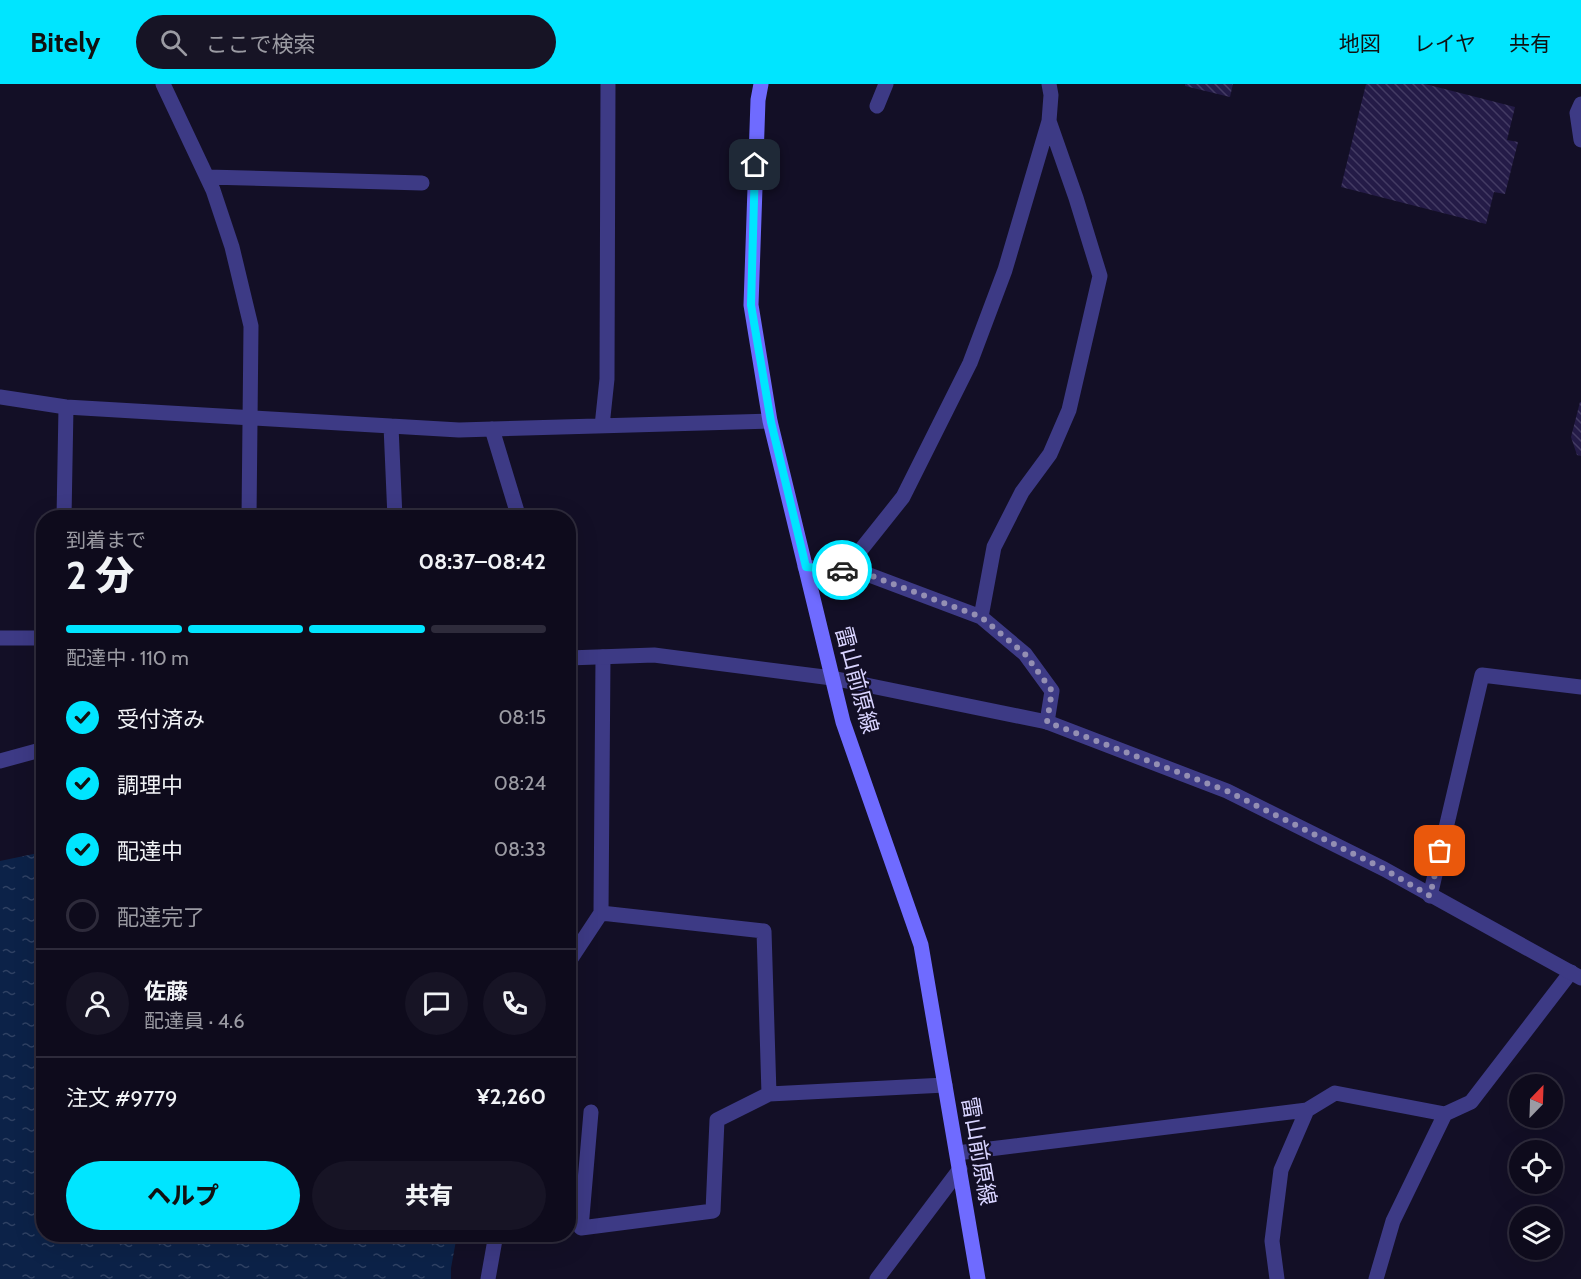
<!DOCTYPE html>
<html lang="ja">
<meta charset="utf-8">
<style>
body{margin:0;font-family:Cabin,"Noto Sans JP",sans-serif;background:#171425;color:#f1f3f6;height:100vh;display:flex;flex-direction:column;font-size:22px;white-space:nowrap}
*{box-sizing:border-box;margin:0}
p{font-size:20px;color:#9b9ba3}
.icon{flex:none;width:33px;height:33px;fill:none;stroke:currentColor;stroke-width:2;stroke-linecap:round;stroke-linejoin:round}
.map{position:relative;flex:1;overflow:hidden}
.side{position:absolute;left:36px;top:426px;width:540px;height:732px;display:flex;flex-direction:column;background:#0e0b1c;border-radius:24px;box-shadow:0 6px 24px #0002,0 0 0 2px #2e2b3b}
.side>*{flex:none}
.needle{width:39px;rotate:23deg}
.tools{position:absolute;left:1509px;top:990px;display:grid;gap:12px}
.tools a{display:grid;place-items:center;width:54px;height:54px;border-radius:50%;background:#0e0b1c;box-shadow:0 6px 24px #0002,0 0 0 2px #2e2b3b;font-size:30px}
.pin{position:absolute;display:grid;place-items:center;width:51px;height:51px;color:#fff;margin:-26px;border-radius:12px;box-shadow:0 3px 9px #0006}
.courier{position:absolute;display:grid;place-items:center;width:60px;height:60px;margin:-30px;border:4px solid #00e5ff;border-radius:50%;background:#fff;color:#222;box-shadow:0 2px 8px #0007}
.summary em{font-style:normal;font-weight:800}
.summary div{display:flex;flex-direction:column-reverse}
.summary{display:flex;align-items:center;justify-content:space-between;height:102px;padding:0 30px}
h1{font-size:39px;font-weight:800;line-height:45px}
.bar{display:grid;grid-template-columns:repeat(4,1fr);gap:9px 6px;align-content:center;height:72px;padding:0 30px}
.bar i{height:8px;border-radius:4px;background:#2e2b3b}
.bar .active{background:#00e5ff}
.bar p{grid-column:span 4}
.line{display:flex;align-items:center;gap:15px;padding:0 30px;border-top:2px solid #2e2b3b}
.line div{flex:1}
.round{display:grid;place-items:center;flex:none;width:63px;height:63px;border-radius:32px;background:#171425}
ol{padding:0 30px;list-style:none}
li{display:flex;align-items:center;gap:18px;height:66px}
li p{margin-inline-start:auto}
li .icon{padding:6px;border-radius:50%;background:#00e5ff;color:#111;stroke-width:4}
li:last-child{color:#9b9ba3}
li i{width:33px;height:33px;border:3px solid #2e2b3b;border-radius:50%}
.button{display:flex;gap:12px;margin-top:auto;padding:12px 30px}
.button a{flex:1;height:69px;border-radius:36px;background:#00e5ff;color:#111;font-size:24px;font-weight:800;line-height:69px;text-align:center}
.button a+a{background:#171425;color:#f1f3f6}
header{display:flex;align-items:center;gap:36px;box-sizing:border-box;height:84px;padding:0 30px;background:#00e5ff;color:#111}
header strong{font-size:28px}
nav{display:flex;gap:33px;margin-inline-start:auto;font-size:21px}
.search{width:420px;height:54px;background:#171425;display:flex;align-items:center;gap:15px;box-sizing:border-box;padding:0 21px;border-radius:33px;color:#9b9ba3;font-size:22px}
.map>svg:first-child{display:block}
.water{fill:url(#water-ripples)}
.building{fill:url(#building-back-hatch)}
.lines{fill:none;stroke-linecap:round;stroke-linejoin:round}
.minor{stroke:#3d3a85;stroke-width:15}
.tertiary{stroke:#3d3a85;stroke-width:15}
.secondary{stroke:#6f6bff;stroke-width:15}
.done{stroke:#948fb3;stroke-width:6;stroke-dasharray:0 10.8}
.route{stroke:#00e5ff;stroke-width:8}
.labels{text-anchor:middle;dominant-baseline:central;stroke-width:4.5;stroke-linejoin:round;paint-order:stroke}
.street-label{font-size:22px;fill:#d9d4ff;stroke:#130f26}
</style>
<header>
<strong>Bitely</strong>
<div class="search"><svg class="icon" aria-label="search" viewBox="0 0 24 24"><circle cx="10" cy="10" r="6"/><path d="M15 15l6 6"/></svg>ここで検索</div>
<nav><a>地図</a><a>レイヤ</a><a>共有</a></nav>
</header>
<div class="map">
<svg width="1581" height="1195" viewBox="0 0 1581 1195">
<defs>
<pattern id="water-ripples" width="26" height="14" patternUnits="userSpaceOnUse" patternTransform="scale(1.5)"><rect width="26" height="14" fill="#0c2248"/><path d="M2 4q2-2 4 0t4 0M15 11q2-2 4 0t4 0" fill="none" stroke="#2f4163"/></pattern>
<pattern id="building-back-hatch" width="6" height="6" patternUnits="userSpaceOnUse" patternTransform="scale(1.5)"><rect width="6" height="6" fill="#241b47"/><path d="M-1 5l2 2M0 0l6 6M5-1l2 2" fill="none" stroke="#433b63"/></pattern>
</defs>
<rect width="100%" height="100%" fill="#130f26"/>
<path class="water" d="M43,768l1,382 413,1 -6,33v11h-451v-418z"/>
<path class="building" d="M1185,0h48l-3,13 -45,-11z
M1366,0h59l90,23 -8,33 11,2 -13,52 -11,-2 -8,32 -145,-37z
M1580,318h1v54l-4,-1 -6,-18z"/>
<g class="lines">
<path class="minor" d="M163,0l50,106 19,57 19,79 -2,192
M1581,20l-4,9 4,27
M877,22l9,-22
M207,93l215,6
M0,313l66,10 393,23 311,-9
M391,342l4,92
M602,342l5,-47 1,-295
M492,345l27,89
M64,434l2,-111
M805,483l59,6 117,44 44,37 27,37 -5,31
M844,487l59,-74 67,-134 35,-93 44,-149
M981,533l13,-70 28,-55 28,-38 19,-44 31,-134 -24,-78 -27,-77 2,-26 -2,-11
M0,554h44
M1430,812l52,-221 99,12
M601,829l163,18 5,163
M568,879l33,-50 2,-256
M591,1028l-10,116 132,-17 4,-91 52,-26 176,-9
M957,1069l350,-43
M488,1195l8,-45
M877,1195l83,-110
M1277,1195l-5,-38 9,-71 26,-60 28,-17 110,21 26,-12 100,-130
M1376,1195l17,-58 52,-107"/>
<path class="tertiary" d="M568,574l86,-3 178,23 215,44 180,69 157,78 197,109
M0,677l44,-12"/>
<path class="secondary" d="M761,0l-3,16 -7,205 19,116 73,301 78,223 57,334"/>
</g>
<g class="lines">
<path class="done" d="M842,486l22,3 117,44 44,37 27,37 -5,31 180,69 157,78 46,27 10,-45"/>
<path class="route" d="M755,81l-4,140 20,117 35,145 36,3"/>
</g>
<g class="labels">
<g class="street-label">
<text transform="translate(857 596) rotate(75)">雷山前原線</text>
<text transform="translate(979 1067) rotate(80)">雷山前原線</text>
</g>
</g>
</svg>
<div class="tools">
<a><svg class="needle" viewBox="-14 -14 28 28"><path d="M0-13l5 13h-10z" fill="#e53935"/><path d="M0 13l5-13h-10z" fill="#9b9ba3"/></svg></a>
<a><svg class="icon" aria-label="locate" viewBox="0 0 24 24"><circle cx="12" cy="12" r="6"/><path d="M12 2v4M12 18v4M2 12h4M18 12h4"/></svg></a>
<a><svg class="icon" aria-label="layers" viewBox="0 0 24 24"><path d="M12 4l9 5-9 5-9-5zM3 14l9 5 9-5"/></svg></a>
</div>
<div class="pin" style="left:1440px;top:767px;background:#ea580c"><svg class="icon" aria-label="bag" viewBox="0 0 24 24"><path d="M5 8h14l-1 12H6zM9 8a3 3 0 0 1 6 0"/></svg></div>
<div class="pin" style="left:755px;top:81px;background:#1f2937"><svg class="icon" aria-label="home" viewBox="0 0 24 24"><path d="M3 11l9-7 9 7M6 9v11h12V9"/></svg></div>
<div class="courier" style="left:842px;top:486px"><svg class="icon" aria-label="car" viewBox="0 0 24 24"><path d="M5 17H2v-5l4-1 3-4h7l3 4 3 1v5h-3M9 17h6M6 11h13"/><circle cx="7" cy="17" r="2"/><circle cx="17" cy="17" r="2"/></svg></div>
<section class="side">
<div class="summary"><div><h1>2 分</h1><p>到着まで</p></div><em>08:37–08:42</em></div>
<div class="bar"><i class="active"></i><i class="active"></i><i class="active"></i><i></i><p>配達中 · 110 m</p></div>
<ol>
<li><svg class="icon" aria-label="check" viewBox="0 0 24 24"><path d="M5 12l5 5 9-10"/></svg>受付済み<p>08:15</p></li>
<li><svg class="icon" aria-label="check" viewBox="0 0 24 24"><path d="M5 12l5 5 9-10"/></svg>調理中<p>08:24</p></li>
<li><svg class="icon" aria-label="check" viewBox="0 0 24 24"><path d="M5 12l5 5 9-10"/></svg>配達中<p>08:33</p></li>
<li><i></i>配達完了</li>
</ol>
<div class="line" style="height:108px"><a class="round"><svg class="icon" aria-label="person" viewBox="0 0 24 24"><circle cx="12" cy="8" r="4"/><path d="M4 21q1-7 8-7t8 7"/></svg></a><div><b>佐藤</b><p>配達員 · 4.6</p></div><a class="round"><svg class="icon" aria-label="chat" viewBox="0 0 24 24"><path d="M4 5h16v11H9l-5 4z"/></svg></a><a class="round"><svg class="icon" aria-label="phone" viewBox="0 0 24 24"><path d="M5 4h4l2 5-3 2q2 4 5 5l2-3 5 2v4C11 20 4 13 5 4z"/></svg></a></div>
<div class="line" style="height:78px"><div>注文 #9779</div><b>¥2,260</b></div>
<div class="button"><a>ヘルプ</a><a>共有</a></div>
</section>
</div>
